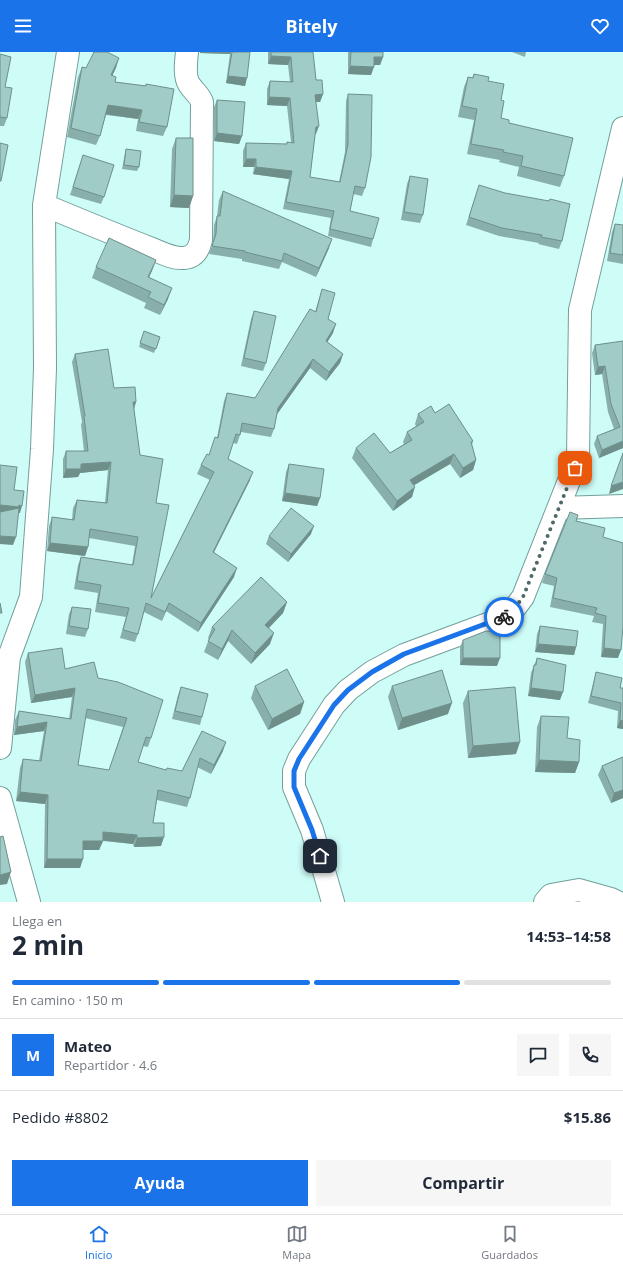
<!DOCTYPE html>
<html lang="es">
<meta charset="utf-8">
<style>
body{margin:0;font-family:"Open Sans",sans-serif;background:#f6f6f7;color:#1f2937;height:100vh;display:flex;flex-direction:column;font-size:15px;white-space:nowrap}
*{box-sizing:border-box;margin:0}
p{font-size:13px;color:#747a83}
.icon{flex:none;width:22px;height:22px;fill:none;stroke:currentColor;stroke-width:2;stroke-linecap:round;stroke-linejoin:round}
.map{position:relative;height:850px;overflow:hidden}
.side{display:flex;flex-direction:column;background:#fff;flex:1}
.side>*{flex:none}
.pin{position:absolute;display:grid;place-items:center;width:34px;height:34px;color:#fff;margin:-17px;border-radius:8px;box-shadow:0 2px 6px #0006}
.courier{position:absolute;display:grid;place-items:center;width:40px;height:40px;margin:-20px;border:3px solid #1a73e8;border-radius:50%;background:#fff;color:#222;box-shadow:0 1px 5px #0007}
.head em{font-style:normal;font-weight:700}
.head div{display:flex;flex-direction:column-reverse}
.head{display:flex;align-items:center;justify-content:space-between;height:68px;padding:0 12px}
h1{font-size:26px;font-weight:700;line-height:30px}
.bar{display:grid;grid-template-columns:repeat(4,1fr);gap:6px 4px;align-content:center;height:48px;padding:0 12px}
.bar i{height:5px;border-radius:3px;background:#e0e1e3}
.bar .active{background:#1a73e8}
.bar p{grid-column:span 4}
.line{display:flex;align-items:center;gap:10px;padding:0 12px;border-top:1px solid #e0e1e3}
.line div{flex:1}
.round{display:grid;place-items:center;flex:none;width:42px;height:42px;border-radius:0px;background:#f6f6f7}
.primary-button{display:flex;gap:8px;margin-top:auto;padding:8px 12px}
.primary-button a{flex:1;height:46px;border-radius:0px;background:#1a73e8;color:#fff;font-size:16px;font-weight:700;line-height:46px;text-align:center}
.primary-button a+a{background:#f6f6f7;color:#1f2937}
header{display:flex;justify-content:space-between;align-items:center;height:52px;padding:0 12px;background:#1a73e8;color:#fff;font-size:18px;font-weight:700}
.tabs{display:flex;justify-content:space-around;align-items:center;height:56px;border-top:1px solid #e0e1e3;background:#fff;font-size:11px;color:#747a83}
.tabs a{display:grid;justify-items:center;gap:2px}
.tabs .active{color:#1a73e8}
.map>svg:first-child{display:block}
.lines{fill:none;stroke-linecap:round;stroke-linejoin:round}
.minor-casing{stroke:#739f9a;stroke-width:24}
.minor{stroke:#fff;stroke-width:22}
.wall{fill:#89afab;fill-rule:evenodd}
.shaded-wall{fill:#6f8f8b}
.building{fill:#9fccc7;stroke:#6f8f8b;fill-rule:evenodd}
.done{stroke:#4e6967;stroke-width:4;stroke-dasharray:0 7.2}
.route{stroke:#1a73e8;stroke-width:5}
</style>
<header><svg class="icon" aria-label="menu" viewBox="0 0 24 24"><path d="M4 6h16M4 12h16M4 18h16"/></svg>Bitely<svg class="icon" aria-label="heart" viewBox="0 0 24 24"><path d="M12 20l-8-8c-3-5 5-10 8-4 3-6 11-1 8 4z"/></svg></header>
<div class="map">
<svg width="623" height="850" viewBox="0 0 623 850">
<rect width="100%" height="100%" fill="#cefcf7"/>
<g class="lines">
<defs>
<path id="minor" d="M44,153c36,15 72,30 108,44 10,4 21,10 32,9 11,-1 15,-9 17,-18l1,-138c-3,-8 -9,-11 -13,-18 -5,-8 -3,-22 -2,-32
M559,456l64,-2
M0,696l9,-91 22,-60 11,-148 3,-81 -1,-163 24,-153
M0,746l29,104
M333,850l-21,-72 -18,-43v-16l5,-12 35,-54 14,-15 24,-18 32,-17 97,-36 13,-10 9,-12 55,-139 2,-148 43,-182
M545,850l6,-7 28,-5 32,9 6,3"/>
</defs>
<use href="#minor" class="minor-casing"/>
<use href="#minor" class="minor"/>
</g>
<path class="wall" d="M200,0h50l-5,34 -19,-3 4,-29 -30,-1z
M268,0h45l3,28 7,14 -3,8h-4v32h-1l-5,43 29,5 6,-30 1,-51 2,-7 17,94 -3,8 -9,-2 -3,17 23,28 -2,8 -43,-11 3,-18 -48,-9 6,-30 -36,-5 1,-7h-11v-16l3,-8 40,1 1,-2h4l-4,-36 -20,-1v-16l3,-8 20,1 -2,-17 -20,-1z
M348,0h35v5l-3,8h-6l-3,10 -23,-1z
M512,0h14l-1,5z
M0,2l5,33 2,31 -3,8h-4z
M119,6l-7,17 3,7 30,4 1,-2 21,43 -4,9 -27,-5 2,-12 -32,-4 -6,21 -4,9 -29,-8 11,-60 4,-10 4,1z
M474,22l14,7 13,19v18l8,5 55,53 -4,11 -43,-11 2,-9 -20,-5 1,-2 -33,-6 7,-34 -16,-3 6,-30 4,-10 4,1z
M217,48l25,36 -3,8 -25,-3v-34z
M176,86l17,58 -4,12 -19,-1 2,-58z
M126,97l13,18 -2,4 -15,-2 3,-16z
M83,103l21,42 -3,7 -31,-9z
M410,124l13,39 -3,8 -19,-3 6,-36z
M479,133l83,56 -3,8 -21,-5 1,-1 -40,-7 -33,-11z
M223,139l106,57 -13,29 -34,-15 -3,7 -37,-8v-2l-33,-5 4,-11 1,-18 3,-9 2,-16z
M615,172l8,1v39l-16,-3 5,-29z
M156,208l-7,17 19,22 -8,16 -16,-7 2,-5 -54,-25 4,-11z
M322,237l6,30 5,14 -6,9 16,12 -3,9 -14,18 -16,-13 -33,46 -3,15 -3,8 -30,-5 -4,12 -4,-1 -5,16 22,21 -36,72 20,25 -36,55 -32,-21 -4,10 -18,-9 -6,22 -3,8 -15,-4 6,-21 -31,-5 3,-19 -24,-4 4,-24 3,-8 51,8 3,-19 -46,-8 -1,9 -3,9 -38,-5 2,-25 3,-9 20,3 1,-12 4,-8 28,3 3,-33 -28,3 -2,4 -15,1v-19l3,-8h18l-3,-26 1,-3 -10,-60 3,-8 39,34 22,14 -2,8 6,45 16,48 -5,95 59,-118 -13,-6 4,-9 8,-10 8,-17 7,-37 3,-8 28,5 60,-86z
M254,259l12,52 -3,8 -22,-5 10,-47z
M144,279l16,6 -6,16 -15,-6z
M623,289v107l-24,10 -5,-14 3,-8 17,-7 -6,-17 -6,-38 -7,1 -3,-22 3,-8z
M435,361l38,28 -1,4 4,15 -3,10 -13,8 -10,-14 -36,21 -2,12 -19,14 -41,-53 4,-10 34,5 14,-9 -1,-2 4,-10 9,-6 -1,-2 3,-10z
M289,412l31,34 -3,8 -35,-5 4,-29z
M578,463l-2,7 27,15 15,121 -17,-1 2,-33 -11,-2 2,-6 -44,-9 4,-21 -12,-3 3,-9z
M311,482l-23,28 -22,-18 3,-8z
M287,550l-4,11 -14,15 1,16 -19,20 -23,-23 -10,19 -14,-8 5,-13 -1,-1 4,-11z
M72,555l16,22 -3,8 -19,-3 3,-20z
M540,574l36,21 -2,8 -39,-3 2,-18z
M463,588l34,26 -37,-1v-18z
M28,601l37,16 33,9 53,60 -3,9 -5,-1 -5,16 28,8 16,1 20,-40 21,20 -12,23 -14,-7 -7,31 -3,9 -30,-7 -4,23 8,23 -27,1 -1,-3 -30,-3 -4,9h-16l-3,18h-36l1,-64 -29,-3 4,-33 3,-9 16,2 5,-30 -30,4 1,-15 4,-9 50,8 3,-22 -41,6 -6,-41zM85,666l38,9 -14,43 -31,-5z
M537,606l23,42 -32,-4 3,-23z
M596,620l24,16h3v41l-6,-1 1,-17 -30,-8 6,-23z
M255,634l49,16 -4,12 -32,16 -17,-32z
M392,634l56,28 -50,16 -10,-33z
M181,635l21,30 -2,8 -28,-6 6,-24z
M468,639l48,63 -48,4 -5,-55z
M541,664l26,22 12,24 -4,11 -40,-1 2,-45z
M623,705v41l-12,5 -13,-28 4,-9z"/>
<path class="shaded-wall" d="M200,0h31l-1,2 -30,-1z
M271,4l20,1 -3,8 -20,-1z
M374,5h9l-3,8h-9z
M119,6l-3,10 -8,17 3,-10z
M350,14l24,1 -3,8 -23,-1z
M228,24l19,2 -2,8 -19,-3z
M323,42l-3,8h-7l2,-7z
M269,45l21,1 -3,8 -20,-1z
M108,53l34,5 -4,9 -33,-5z
M319,74l-3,8h-3l3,-7z
M217,81l25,3 -3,8 -25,-3z
M246,107h10l-2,8h-11z
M256,115l36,4 -3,8 -36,-5z
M174,143l19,1 -4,12 -19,-1z
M332,187l-3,9 -13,29 3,-9z
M156,208l-4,11 -8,17 4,-11z
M172,236l-4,11 -8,16 4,-10z
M336,272l-3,9 -10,16 3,-8z
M343,302l-3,9 -14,18 3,-9z
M313,307l-3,9 -35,49 3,-9z
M605,314l-3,8 -7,1 3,-8z
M133,350h3l-3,8z
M623,389v7l-24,10 3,-8z
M454,402l-4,10 -44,26 4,-10z
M476,408l-3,10 -13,8 3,-10z
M111,410l-3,8 -28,3 -2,4 -15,1 3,-9 15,-5z
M253,420l-3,8 -40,80 3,-8z
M623,430v7l-14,5 2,-8z
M415,435l-3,10 -19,14 4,-10z
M285,441l35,5 -3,8 -35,-5z
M0,453h19l3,1 -2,7h-20z
M314,474l-3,8 -23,28 3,-8z
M0,484l16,1 -3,8 -13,-1z
M50,491l38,4 -3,9 -38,-5z
M237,516l-3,9 -36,55 3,-9z
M287,550l-4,11 -22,23 4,-11z
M169,551l-3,8 -4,10 3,-9z
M232,578l-4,11 -10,19 4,-11z
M274,581l-4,11 -19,20 4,-11z
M538,592l38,3 -2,8 -39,-3z
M604,596l17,2 -3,8 -17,-1z
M463,606h37l-3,8 -37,-1z
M75,636l-3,9 -41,6 4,-8z
M531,636l32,4 -3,8 -32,-4z
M304,650l-4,12 -32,16 4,-11z
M452,651l-4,11 -50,16 4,-12z
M620,668l3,1v8l-6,-1z
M47,670l-3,9 -30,4 3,-8z
M226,690l-3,9 -12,23 3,-9z
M520,690l-4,12 -48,4 5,-12z
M539,708l40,2 -4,11 -40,-1z
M623,738v8l-12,5 3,-10z
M20,740l28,3 -3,9 -29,-3z
M103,780l34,3 -4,9 -34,-4z
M164,785l-3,9 -27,1 3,-9z
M83,789h20l-4,9h-19z
M47,807h36l-3,9h-36z
M11,820l-4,12 -7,1v-10z"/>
<path class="building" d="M94,0h13l12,6 -8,17 5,2 -1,5 31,4v-2l28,5 -7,38 -28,-5 3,-12 -34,-5 -8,31 -29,-8 11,-61 4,1z
M232,0h18l-3,26 -19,-2z
M271,0h42l3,28h6l1,14 -8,1 4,31 -3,1 -6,50 30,5 8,-38v-50l24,1 -1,62 -6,31 -10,-2 -5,25 29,7 -6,21 -43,-10 4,-18 -48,-9 6,-31 -36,-4v-8h-10v-16l41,1v-2l7,1 -4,-45 -21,-1 1,-16 23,1 -2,-25 -20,-1z
M351,0h32v5h-9v10l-24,-1z
M0,2l11,3 -6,30 7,1 -5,30 -7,-1z
M474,22l15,3 -1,4 16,3 -3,16 3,1 -3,17 8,2v3l64,15 -9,38 -43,-10 2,-10 -20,-4 1,-2 -33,-6 6,-35 -15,-3 6,-29 5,1z
M217,48l28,2 -3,34 -25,-3z
M176,86h17v58l-19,-1z
M0,91l8,2 -7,36h-1z
M126,97l15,2 -2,16 -15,-2z
M83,103l31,10 -10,32 -31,-10z
M410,124l18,3 -5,36 -19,-3z
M479,133l26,8 44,8 1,-2 20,5 -8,37 -21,-4 1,-2 -40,-7 -33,-11z
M223,139l109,48 -13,29 -35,-15 -2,8 -37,-9v-1l-33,-5 4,-12 1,-18h3z
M615,172l8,1v30l-13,-2z
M109,186l47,22 -8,17 24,11 -8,17 -16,-8 3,-5 -55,-25z
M322,237l13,4 -7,26 8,5 -10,17 17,13 -14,18 -16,-13 -35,49 -4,21 -32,-6 -2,12 -4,-1 -8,25 25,13 -40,80 24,16 -36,55 -32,-20 -4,9 -19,-9 -8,31 -15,-4 6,-22 -31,-5 3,-18 -24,-4 4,-24 52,8 5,-28 -48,-8 -2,18 -38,-4 2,-26 22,3 3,-20 30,3 4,-41 -30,2v5h-15v-18h22l-4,-35h1l-10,-62 33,-5 6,39 21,-1 1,15h-3l7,53 23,4 -7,44 13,2 -18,93 63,-126 -13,-7 6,-11 2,1 6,-18 3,1 9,-45 28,5 55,-89 6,3z
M254,259l22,5 -10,47 -22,-5z
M144,279l16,6 -4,12 -16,-6z
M623,289v100l-21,9 -5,-14 23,-9 -9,-23 -6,-38 -7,1 -3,-22z
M449,352l24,37 -2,1 5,18 -13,8 -9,-14 -44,26 5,7 -18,14 -41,-53 18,-15 16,20 22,-13 -5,-8 17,-10 -6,-8 13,-8 4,7z
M623,401v29l-12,4z
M289,412l35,5 -4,29 -35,-5z
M0,413l17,2 -3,23 10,1 -2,15 -3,-1v2l-19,-2z
M19,456l-3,29 -16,-1v-24z
M291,456l23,18 -23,28 -22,-18z
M570,460l8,3 -2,6 29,7 -2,9 20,6v83l-2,24 -17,-2 2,-32 -11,-3 2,-5 -44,-10 4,-20 -12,-4z
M261,525l26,25 -22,23 9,8 -19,20 -23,-23 -10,19 -14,-8 7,-12 -3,-2z
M0,551l2,10h-2z
M72,555l19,2 -3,20 -19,-3z
M540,574l38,5 -2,16 -38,-3z
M486,579h14v27h-37v-18z
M62,596l3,21 29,-7 4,16 20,4 45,18 -12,38 -5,-1 -8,25 28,8 1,-2 15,3 20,-40 24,11 -12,23 -14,-7 -10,40 -32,-8 -5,33h11v14l-27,1v-3l-34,-3v9h-20v18h-36l1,-64 -28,-3 3,-33 18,2 6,-39 -30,5 2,-16 52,8 4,-31 -40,7 -7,-42zM87,657l40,9 -18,52 -31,-5z
M537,606l29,7 -3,27 -32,-4 3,-23h2z
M287,617l17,33 -32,17 -17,-33z
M442,618l10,33 -50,15 -10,-32z
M596,620l26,6 -2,10h3v33l-3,-1 1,-17 -30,-7z
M181,635l27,7 -6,23 -27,-6z
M515,635l5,55 -47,4 -5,-55z
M541,664l28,1 -2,21 13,2 -1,22 -40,-2z
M623,705v33l-9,3 -12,-27 16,-7z
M3,784l8,36 -11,3v-38z"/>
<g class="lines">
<path class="done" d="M504,565l10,-8 9,-12 52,-129"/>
<path class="route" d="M320,804l-8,-26 -18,-43v-16l5,-12 35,-54 14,-15 24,-18 32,-18 100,-37"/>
</g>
</svg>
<div class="pin" style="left:575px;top:416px;background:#ea580c"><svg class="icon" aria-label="bag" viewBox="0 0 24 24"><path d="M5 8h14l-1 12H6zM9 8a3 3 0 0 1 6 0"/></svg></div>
<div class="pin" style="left:320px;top:804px;background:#1f2937"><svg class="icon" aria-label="home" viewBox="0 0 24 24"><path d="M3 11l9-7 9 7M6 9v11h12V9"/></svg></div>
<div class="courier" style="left:504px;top:565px"><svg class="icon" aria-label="bike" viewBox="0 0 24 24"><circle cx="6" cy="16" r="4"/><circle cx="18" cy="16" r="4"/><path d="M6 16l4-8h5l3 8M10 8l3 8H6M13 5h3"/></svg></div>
</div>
<section class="side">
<div class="head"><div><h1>2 min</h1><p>Llega en</p></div><em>14:53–14:58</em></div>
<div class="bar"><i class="active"></i><i class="active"></i><i class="active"></i><i></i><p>En camino · 150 m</p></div>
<div class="line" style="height:72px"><b class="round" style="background:#1a73e8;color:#fff">M</b><div><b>Mateo</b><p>Repartidor · 4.6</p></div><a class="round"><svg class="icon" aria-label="chat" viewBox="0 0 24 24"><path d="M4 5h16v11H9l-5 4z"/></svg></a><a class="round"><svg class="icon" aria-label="phone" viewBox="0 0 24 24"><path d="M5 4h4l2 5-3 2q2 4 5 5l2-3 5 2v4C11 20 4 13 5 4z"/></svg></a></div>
<div class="line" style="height:52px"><div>Pedido #8802</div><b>$15.86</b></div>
<div class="primary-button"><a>Ayuda</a><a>Compartir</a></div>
</section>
<nav class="tabs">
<a class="active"><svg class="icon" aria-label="home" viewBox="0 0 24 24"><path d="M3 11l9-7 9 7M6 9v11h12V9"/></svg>Inicio</a>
<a><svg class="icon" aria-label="map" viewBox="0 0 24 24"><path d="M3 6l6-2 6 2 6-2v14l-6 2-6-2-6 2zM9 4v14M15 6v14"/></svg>Mapa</a>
<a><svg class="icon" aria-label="saved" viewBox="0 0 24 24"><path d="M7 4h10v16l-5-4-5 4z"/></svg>Guardados</a>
</nav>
